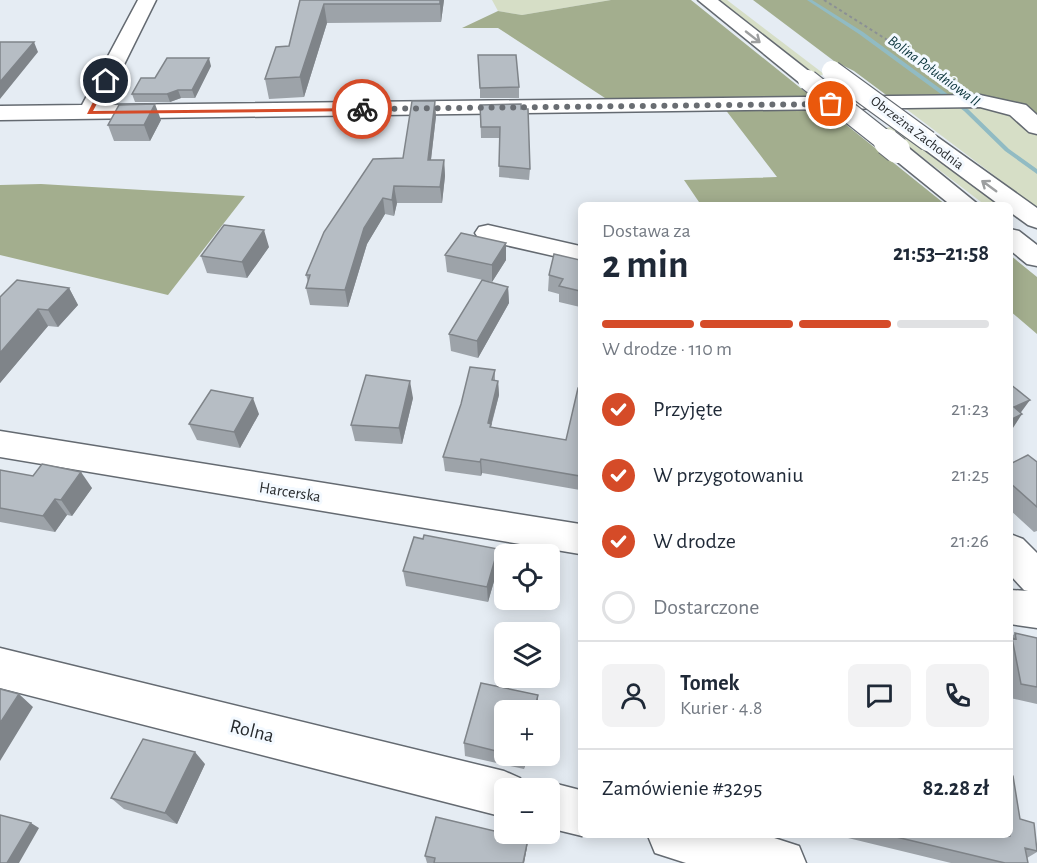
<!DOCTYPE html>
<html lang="pl">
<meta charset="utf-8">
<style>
body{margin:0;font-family:"Alegreya Sans",sans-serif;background:#f2f2f3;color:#1f2937;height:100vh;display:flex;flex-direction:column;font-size:22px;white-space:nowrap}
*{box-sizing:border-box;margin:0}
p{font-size:20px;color:#747a83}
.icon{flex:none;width:33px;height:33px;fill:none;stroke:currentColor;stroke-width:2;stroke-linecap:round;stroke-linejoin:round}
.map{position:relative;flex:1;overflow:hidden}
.details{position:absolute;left:578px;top:202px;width:435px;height:636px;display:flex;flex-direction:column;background:#fff;border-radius:9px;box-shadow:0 3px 15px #0003}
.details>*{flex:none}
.buttons{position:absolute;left:494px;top:544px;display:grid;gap:12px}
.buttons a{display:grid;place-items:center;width:66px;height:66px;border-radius:9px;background:#fff;box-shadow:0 3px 15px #0003;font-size:30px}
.pin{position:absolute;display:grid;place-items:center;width:51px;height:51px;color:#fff;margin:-26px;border:3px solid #fff;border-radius:50%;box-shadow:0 2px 6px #0007}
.courier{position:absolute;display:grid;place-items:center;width:60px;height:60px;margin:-30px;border:4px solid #d54b28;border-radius:50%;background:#fff;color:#222;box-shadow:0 2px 8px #0007}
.overview em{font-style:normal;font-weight:600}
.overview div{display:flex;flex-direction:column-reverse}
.overview{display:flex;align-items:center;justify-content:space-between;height:102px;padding:0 24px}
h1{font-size:39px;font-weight:600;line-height:45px}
.bar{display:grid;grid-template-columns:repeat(4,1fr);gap:9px 6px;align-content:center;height:72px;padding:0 24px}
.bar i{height:8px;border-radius:4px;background:#e0e1e3}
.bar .active{background:#d54b28}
.bar p{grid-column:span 4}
.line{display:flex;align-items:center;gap:15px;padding:0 24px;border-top:2px solid #e0e1e3}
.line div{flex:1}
.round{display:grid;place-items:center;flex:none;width:63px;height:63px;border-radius:9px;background:#f2f2f3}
ol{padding:0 24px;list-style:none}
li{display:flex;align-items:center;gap:18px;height:66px}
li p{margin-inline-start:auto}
li .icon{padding:6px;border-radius:50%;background:#d54b28;color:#fff;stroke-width:4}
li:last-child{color:#747a83}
li i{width:33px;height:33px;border:3px solid #e0e1e3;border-radius:50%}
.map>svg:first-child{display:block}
.green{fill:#d6dec6}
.forest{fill:#a3ae8e}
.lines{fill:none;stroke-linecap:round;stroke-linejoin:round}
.stream{fill:#91bbc3;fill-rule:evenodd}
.minor-casing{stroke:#646a71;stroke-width:3}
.path{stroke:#8b9095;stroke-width:2;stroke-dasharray:3 3;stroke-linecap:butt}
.minor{fill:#fff;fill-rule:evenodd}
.minor-bridge-far1-casing{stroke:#646a71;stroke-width:22;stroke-linecap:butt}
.minor-bridge-casing{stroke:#646a71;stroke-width:28;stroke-linecap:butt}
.minor-bridge-far1{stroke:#fff;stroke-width:20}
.minor-bridge{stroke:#fff;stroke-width:26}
.wall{fill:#9da3a9}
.shaded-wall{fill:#7f8489}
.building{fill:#b6bdc4;stroke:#7f8489;stroke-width:1.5}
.oneway{stroke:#9d9fa0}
.route{fill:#d54b28}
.done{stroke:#696d72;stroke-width:6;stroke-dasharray:0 10.8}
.labels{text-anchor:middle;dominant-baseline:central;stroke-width:6;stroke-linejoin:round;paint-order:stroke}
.far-street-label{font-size:14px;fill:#26292c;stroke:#f3f9ff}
.far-water-label{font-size:15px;font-style:italic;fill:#083239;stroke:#f3f9ff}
.street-label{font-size:16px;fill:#26292c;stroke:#f3f9ff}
.near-street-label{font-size:20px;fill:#26292c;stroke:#f3f9ff}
</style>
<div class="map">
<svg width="1037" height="863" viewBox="0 0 1037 863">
<rect width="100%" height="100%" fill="#e5ecf3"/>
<path class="green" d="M492,0h119l-89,15 -24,-4z
M717,0h10l97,74 -7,3z
M983,106l16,3 38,21v78l-132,-100z
M891,127l9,6h3l97,72h-15l-101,-77z"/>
<path class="forest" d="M611,0h80l255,205h-245l-17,-25 93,-3 -59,-77 -113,-2 -107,-70h-36l36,-17 24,4z
M753,0h284v116l-13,-8 -131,-8 -39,-29 -20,-10z
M41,184l204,12 -77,99 -168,-40v-70z
M1010,255l27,22v57l-27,-23z"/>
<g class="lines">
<path class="stream" d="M807,0h5l51,32 105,77 41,40 28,20v5l-32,-23 -41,-40 -105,-77z"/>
<defs>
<path id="minor" d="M138,0h18l-52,105 876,-10 46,10 11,10v19l-8,-2 -19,-17 -30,-8 -980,13v-14l82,-1z
M698,0h20l97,76 3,4 -3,4 -7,2 -7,-2z
M928,134l8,2 101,72v20l-9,-3 -18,-13v-6h-9l-81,-60 -3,-5 3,-5z
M897,143l8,2 75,61h-28l-63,-51 -4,-5 4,-5z
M488,225l92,21v16l-101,-23 -4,-6 4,-6z
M1010,229l9,2 18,14v21l-10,-2 -17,-14z
M0,431l580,93v30l-580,-97z
M1010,534l13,5 14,14v75l-27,-4v-34l18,1 -4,-1 -14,-15z
M0,648l504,123 16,7 5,11h-21v28l-504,-129z
M549,782l31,8 2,46 -33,-8v-39h-16z
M648,836h120l31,10 7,17h-120l-31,-10z"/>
</defs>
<use href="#minor" class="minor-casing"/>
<path class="path" d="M824,0l122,77"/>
<use href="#minor" class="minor"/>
<defs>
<path id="minor-bridge-far1" d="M832,71l96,70
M808,80l81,64"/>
<path id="minor-bridge" d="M887,142l10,8"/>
</defs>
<use href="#minor-bridge-far1" class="minor-bridge-far1-casing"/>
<use href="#minor-bridge" class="minor-bridge-casing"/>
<use href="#minor-bridge-far1" class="minor-bridge-far1"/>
<use href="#minor-bridge" class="minor-bridge"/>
</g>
<path class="wall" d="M300,0h144l-3,22 -114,1 -23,74 -35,2 -4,-20 24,-33z
M211,66l-16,32h-14l-11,4h-35l-3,-8 23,-16z
M519,87v11h-39v-10z
M521,104l9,65 -1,11 -30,-3 1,-39h-19l-1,-33z
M436,116l-5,44h13l1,16 -3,27h-45l-3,13 -9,-2 -18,30 -19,63 -38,-2 -4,-17 2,-6 -2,-7 97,-117z
M161,120l-11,21h-36l-6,-16z
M506,243v17l-14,22 -45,-10 -2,-17z
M269,247l-22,31 -40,-5 -6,-17z
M580,260v47l-21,-5v-8l-11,-3 1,-16z
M508,287l1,16 -31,55 -27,-7 -2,-17z
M69,288l9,17 -20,22 -10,-1 -48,57v-86z
M495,370v10l3,1 1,14 -8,32 75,13 14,-52v102l-98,-17 -1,3 -36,-5 -2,-14z
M413,398l-11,46 -47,-3 -4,-16z
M259,414l-19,34 -43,-8 -8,-16z
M1037,462v69l-3,1 -24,-22v-46z
M0,470l92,18 -20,28 -5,-1 -12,17 -55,-10z
M499,564l-11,38 -82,-16 -3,-15z
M1015,633l22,5v66l-27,-6v-59z
M481,683l57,12 -1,16h-33v45h23l-3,13 -59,-13 -1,-13z
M205,764l-28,60 -53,-15 -13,-11z
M1020,819l17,27v6l-10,6 1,5h-77l-103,-25v-2h162z
M528,839l-1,8 -3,16h-97l-2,-7z"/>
<path class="shaded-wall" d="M440,0h4l-3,22 -1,-18z
M324,4l3,19 -23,74 -4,-20z
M34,42l4,10 -38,47v-17z
M209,58l2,8 -16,32 -3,-8z
M178,90l3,8 -11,4 -3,-8z
M435,101l1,15 -7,60 -1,-16z
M155,104l6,16 -11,21 -6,-16z
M444,160l1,16 -3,27 -2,-16z
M394,186l3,17 -3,13 -2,-16z
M383,198l2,16 -18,30 -19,63 -3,-17 19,-62z
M264,230l5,17 -22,31 -5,-16z
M506,243v17l-14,22v-17z
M508,287l1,16 -31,55 -1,-17z
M69,288l9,17 -20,22 -10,-17z
M38,309l10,17 -48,57v-30z
M410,381l3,17 -11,46 -3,-16z
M498,381l1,14 -8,30 1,13 -4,-15z
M253,398l6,16 -19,34 -6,-16z
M1030,400l-11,15 3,-1 -11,17h-1v-17l4,-7z
M481,459l1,14 -1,3 -1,-14z
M81,472l11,16 -20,28 -11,-16z
M55,499l12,16 -12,17 -12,-16z
M498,549l1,15 -11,38 -1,-15z
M19,694l14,13 -33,54v-38z
M538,695l-1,16h-3z
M195,752l10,12 -28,60 -12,-11z
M524,756h3l-3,13z
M31,823l8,5 -20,35h-12z
M528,839l-1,8 -3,16h-1z"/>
<path class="building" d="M300,0h140v4h-116l-24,73 -35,2 11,-32 13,-1z
M0,42h34l-34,40z
M478,55h38l3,32 -39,1z
M167,58h42l-17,32h-14l-11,4h-35l9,-16h14z
M412,101h23l-7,59h16l-4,27 -46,-1 -2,14 -9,-2 -19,30 -19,62 -39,-2 4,-13h-4l18,-43 49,-73 30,-1z
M155,104l-11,21h-36l11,-20z
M521,104v5h7l2,60 -31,-3 1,-39h-19l-1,-22z
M224,225l40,5 -22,32 -41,-6z
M461,233l45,10 -14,22 -47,-10z
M554,254l26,6v31l-21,-5 4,-7 -14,-4z
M17,280l52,8 -21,22 -10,-1 -38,44v-56z
M482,280l26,7 -31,54 -28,-7z
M470,367l25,3 -3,10 6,1 -10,42 3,1 -1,3 76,13 12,-52h2v88l-99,-17 -1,3 -37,-5 18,-53z
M366,375l44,6 -11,47 -48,-3z
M1010,384l20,16 -16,7 8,7 -12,6z
M211,390l42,8 -19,34 -45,-8z
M1028,455l9,7v45l-27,-24v-19z
M42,464l39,8 -20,28 -6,-1 -12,17 -43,-8v-38l33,6z
M424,535l74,14 -11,38 -84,-16 11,-34 9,2z
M1015,633l22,5v49l-16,-3 -9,-46 4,1z
M481,683l57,12 -4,16h-30v42l-40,-10z
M0,689l19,5 -19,29z
M143,739l52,13 -30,61 -54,-15z
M1010,775l3,1 7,43 14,4 3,28 -12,-3 3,15h-23l-113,-27h118z
M0,815l31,8 -24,40h-7z
M436,817l92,22 -5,24h-89l1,-5 -10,-2z"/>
<defs><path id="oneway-shaft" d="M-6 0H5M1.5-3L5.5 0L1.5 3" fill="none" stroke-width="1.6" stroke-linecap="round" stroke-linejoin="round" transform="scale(1.5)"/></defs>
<g class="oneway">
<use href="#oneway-shaft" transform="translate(753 37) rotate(38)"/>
<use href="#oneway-shaft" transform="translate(989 186) rotate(-144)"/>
</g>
<path class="route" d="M104,80l5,1 -16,30 269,-3 3,1 -3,2 -275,3z"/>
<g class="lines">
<path class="done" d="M362,109l469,-5"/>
</g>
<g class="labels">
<g class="far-street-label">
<text transform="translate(917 133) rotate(37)">Obrzeżna Zachodnia</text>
</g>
<g class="far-water-label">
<text transform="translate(934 71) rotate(36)">Bolina Południowa II</text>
</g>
<g class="street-label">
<text transform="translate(290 492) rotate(9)">Harcerska</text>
</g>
<g class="near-street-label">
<text transform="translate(252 731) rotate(14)">Rolna</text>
</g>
</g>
</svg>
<div class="buttons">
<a><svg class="icon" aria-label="locate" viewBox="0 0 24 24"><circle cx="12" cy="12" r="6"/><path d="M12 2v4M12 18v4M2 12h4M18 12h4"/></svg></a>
<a><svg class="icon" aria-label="layers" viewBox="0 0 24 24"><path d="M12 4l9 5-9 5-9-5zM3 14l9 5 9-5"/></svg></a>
<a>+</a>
<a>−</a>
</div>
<div class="pin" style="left:831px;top:104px;background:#ea580c"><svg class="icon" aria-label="bag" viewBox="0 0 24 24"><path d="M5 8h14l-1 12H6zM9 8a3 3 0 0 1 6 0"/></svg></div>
<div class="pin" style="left:106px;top:81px;background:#1f2937"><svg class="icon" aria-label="home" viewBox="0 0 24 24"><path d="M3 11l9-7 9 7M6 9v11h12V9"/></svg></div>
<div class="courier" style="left:362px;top:109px"><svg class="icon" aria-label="bike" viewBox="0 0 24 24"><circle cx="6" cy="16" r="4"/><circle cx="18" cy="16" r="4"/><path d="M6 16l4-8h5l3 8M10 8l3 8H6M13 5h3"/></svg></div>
<section class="details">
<div class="overview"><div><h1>2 min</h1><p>Dostawa za</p></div><em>21:53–21:58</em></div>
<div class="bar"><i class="active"></i><i class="active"></i><i class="active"></i><i></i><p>W drodze · 110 m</p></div>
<ol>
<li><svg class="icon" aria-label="check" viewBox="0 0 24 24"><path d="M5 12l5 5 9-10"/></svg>Przyjęte<p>21:23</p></li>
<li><svg class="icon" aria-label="check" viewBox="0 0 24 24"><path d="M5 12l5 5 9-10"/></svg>W przygotowaniu<p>21:25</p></li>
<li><svg class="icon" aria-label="check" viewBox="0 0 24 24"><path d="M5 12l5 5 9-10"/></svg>W drodze<p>21:26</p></li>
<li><i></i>Dostarczone</li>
</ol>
<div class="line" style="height:108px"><a class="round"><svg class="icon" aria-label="person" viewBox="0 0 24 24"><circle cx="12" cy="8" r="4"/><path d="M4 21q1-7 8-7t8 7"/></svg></a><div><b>Tomek</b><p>Kurier · 4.8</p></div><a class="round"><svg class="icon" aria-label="chat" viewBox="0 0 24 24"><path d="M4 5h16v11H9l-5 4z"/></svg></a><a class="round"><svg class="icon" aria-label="phone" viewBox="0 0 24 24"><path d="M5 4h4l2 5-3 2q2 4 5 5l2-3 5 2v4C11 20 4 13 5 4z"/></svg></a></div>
<div class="line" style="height:78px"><div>Zamówienie #3295</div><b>82.28 zł</b></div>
</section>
</div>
